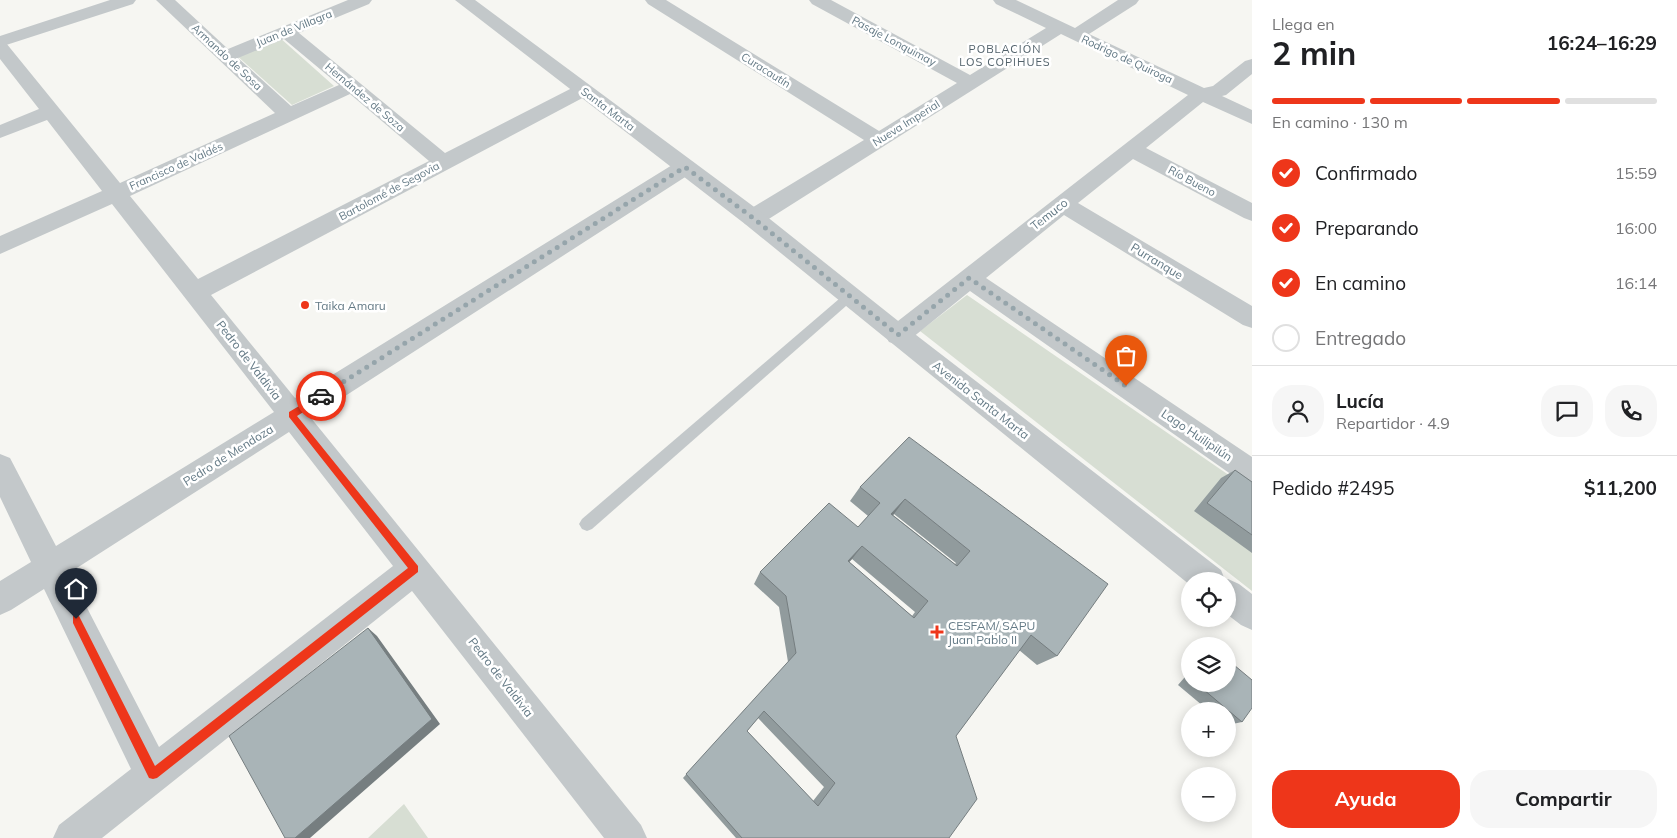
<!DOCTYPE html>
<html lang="es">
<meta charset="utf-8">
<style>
body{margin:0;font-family:Mulish,sans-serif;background:#f6f6f6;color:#202124;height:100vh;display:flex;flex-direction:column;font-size:19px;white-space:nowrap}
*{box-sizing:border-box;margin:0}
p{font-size:16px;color:#757577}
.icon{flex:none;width:28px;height:28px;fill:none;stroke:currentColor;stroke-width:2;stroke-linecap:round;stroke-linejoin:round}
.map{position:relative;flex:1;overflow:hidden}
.sheet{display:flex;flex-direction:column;background:#fff;width:425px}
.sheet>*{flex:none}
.tools{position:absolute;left:1181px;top:572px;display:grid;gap:10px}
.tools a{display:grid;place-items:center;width:55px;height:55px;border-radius:50%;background:#fff;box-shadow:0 2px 12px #0003;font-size:25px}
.pin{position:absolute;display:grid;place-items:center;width:42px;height:42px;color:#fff;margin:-51px -21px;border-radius:50% 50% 50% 0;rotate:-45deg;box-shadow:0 0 5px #0007}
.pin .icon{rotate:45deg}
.courier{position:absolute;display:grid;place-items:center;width:50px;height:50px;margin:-25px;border:4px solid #ee361a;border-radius:50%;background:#fff;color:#222;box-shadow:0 1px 6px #0007}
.overview em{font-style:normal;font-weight:700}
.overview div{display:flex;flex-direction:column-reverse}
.overview{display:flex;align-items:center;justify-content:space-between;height:85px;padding:0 20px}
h1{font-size:32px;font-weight:700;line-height:38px}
.bar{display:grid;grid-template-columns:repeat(4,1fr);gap:8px 5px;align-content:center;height:60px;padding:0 20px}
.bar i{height:6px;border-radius:4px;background:#e0e0e0}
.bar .current{background:#ee361a}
.bar p{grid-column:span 4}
.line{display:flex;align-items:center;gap:12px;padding:0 20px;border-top:1px solid #e0e0e0}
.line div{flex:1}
.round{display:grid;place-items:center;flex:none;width:52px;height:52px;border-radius:20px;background:#f6f6f6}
ol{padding:0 20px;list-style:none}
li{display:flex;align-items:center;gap:15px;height:55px}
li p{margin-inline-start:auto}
li .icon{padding:5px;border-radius:50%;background:#ee361a;color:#fff;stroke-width:4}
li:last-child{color:#757577}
li i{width:28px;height:28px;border:2px solid #e0e0e0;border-radius:50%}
.cta{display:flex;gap:10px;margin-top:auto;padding:10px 20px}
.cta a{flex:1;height:58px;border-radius:20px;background:#ee361a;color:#fff;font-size:20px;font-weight:700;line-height:58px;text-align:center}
.cta a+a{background:#f6f6f6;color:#202124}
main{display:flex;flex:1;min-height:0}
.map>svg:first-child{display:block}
.green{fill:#d7ded3}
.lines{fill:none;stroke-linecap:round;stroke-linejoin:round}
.service{fill:#c3c8ca;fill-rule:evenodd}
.minor{fill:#c3c8ca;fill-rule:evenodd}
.tertiary{fill:#c3c8ca;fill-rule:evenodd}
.wall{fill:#919b9d;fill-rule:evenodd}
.shaded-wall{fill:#767e80}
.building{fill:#a9b4b7;stroke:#767e80;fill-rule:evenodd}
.route{fill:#ee361a}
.done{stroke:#96a5ab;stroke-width:5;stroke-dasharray:0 9}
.poi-dot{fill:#ee361a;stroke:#fff;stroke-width:2}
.labels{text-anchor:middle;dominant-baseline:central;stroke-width:5;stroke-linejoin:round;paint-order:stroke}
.far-street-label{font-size:11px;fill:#637985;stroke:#fff}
.far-neighbourhood-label{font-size:11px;letter-spacing:1px;fill:#51616a;stroke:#fff}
.street-label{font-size:12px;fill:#637985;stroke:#fff}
.poi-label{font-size:12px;fill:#637985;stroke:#fff;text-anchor:start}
</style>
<main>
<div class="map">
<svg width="1252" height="838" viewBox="0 0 1252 838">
<rect width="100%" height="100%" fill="#f6f6f2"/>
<path class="green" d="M279,37l55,49 -42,19 -57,-51z
M967,295l285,196v100l-332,-260z
M404,804l24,34h-60z"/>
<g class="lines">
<path class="service" d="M850,291l4,2 2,3 -2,3 -262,230 -5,2 -5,-2 -3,-5 3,-5 264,-226z"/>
<path class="minor" d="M156,0h19l53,49 120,-49h24l-3,4 -70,29 146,120 131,-67 7,-2 7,2 3,4 -3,4 -379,201 84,103 382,-236 8,-2 8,2 3,5 -3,5 -382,246 330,407 6,13h-43l-192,-247 -310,247h-49l6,-13 72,-56 -87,-180 -33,21 -11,5v-34l31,-19 -31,-65v-43l10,4 46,88 218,-134 -162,-208 -112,50v-18l102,-45 -55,-71 -47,18v-13l39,-16 -39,-50v-17l6,1 114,140 155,-70zM284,39l55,46 -48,21 -53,-48zM350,94l79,67 -231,118 -68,-83zM289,432l104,134 -234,181 -90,-174z
M645,0h21l213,131 78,-48 -145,-79 -3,-4h22l139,75 76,-47 -50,-24 -3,-4h23l59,28 43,-28h21l-3,4 -47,30 115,54 9,-2 32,-25 7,-2v15l-26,21 -4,1 30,14v14l-49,-22 -57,46 106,55v18l-8,-3 -111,-59 -55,44 174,103v22l-9,-3 -179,-110 -78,63 266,179v29l-10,-4 -272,-191 -63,51 -9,3 -9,-3 -4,-7 4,-7 299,-233 -127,-61 -300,190 -8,2 -8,-2 -3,-6 3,-6 119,-72 -216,-136z"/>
<path class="tertiary" d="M110,0h26l-3,4 -133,43v-11z
M455,0h20l286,212 146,116 314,242 4,10 3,-1 11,5 13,10v36l-11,-5 -13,-10v-34h-38v4l-445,-361z"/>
</g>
<path class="wall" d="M909,437l148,219 -20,9 -18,-15 -63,86 -7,102h-213l-53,-60 105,-116 -9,-55 -25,-23 6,-12 98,-45 10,-11 -18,-15 10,-14zM894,514l62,49 -1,1 -62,-49zM852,559l63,53 -3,4 -63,-54zM758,718l66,69 -11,14 -66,-70z
M1235,470l17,12v71l-58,-42 27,-33z
M1190,671v13h38l14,38 -14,3v-14h-19l-31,-26z"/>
<path class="shaded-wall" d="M905,499l-11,15 -14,14 11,-14z
M862,546l-10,13 -14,15 10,-13z
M368,628l9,8 63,88 -130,114h-15z"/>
<path class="building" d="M909,437l199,147 -51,72 -26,-21 -75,101 21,63 -28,39h-207l-56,-64 110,-121 -10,-57 -26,-24 69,-69 29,24 22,-24 -20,-16zM905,499l65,52 -13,15 -66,-52zM862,546l66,55 -14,17 -66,-57zM764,711l71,72 -17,23 -71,-75z
M1235,470l17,12v53l-45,-32z
M368,628l64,91 -137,119h-10l-56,-102z
M1228,660l24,20v28l-10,14 -45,-38h31z"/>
<path class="route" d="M321,393l4,3 -1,3 -27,17 121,150v6l-261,206 -4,1 -4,-1 -76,-155v-7h6l76,150 253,-198 -119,-151v-5z"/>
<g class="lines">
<path class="done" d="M321,396l364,-229 68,51 145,117 71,-57 157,108"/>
</g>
<g class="poi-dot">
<circle cx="305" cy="305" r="5"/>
<path d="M934.5 624.5h5v5h5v5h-5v5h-5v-5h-5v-5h5z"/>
</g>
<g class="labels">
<g class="far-street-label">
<text transform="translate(294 28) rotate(-22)">Juan de Villagra</text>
<text transform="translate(894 41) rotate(28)">Pasaje Lonquimay</text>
<text transform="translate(227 57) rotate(43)">Armando de Sosa</text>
<text transform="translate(1127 59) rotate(25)">Rodrigo de Quiroga</text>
<text transform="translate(766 70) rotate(32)">Curacautín</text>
<text transform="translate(365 97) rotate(40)">Hernández de Soza</text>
<text transform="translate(608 109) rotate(37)">Santa Marta</text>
<text transform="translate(906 123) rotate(-32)">Nueva Imperial</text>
<text transform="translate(176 166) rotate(-24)">Francisco de Valdés</text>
<text transform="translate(1192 181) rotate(28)">Río Bueno</text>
<text transform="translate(389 191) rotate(-28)">Bartolomé de Segovia</text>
</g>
<g class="far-neighbourhood-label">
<text x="1005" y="49">POBLACIÓN<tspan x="1005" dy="13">LOS COPIHUES</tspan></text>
</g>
<g class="street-label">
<text transform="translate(1049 214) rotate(-38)">Temuco</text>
<text transform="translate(1157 261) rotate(31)">Purranque</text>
<text transform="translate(249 360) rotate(52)">Pedro de Valdivia</text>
<text transform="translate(981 400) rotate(38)">Avenida Santa Marta</text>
<text transform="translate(1197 435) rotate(34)">Lago Huilipilún</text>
<text transform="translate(228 455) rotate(-32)">Pedro de Mendoza</text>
<text transform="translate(501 677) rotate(52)">Pedro de Valdivia</text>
</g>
<g class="poi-label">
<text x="315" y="305">Taika Amaru</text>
<text x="948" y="625">CESFAM/ SAPU<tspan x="948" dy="14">Juan Pablo II</tspan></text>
</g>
</g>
</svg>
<div class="tools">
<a><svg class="icon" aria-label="locate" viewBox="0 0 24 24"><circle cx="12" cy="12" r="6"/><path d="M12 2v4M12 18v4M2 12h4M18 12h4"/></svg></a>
<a><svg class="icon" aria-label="layers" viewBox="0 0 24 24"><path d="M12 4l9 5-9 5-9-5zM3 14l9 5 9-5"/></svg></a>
<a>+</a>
<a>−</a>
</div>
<div class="pin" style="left:1126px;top:386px;background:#ea580c"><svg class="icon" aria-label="bag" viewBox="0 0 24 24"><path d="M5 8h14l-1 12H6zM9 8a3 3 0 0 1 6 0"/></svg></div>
<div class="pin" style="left:76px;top:619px;background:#1f2937"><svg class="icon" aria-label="home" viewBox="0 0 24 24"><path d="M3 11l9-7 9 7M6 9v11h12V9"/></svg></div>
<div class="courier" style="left:321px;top:396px"><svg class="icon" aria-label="car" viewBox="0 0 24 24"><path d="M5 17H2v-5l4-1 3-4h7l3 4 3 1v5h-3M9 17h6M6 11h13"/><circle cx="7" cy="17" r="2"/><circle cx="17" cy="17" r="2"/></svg></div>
</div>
<section class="sheet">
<div class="overview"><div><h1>2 min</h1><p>Llega en</p></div><em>16:24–16:29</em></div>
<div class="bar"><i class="current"></i><i class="current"></i><i class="current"></i><i></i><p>En camino · 130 m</p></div>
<ol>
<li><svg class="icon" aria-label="check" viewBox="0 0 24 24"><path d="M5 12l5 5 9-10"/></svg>Confirmado<p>15:59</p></li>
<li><svg class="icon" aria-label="check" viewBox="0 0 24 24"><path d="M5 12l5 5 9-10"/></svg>Preparando<p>16:00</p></li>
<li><svg class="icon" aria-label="check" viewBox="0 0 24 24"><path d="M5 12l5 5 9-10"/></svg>En camino<p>16:14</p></li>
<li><i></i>Entregado</li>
</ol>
<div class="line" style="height:90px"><a class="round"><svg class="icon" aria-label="person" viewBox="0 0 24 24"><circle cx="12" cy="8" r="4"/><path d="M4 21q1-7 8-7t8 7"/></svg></a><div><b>Lucía</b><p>Repartidor · 4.9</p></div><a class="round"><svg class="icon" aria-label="chat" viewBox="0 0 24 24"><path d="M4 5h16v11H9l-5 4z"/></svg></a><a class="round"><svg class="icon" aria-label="phone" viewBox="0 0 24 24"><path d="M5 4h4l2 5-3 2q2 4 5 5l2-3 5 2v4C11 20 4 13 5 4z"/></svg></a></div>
<div class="line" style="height:65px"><div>Pedido #2495</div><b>$11,200</b></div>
<div class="cta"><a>Ayuda</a><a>Compartir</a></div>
</section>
</main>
